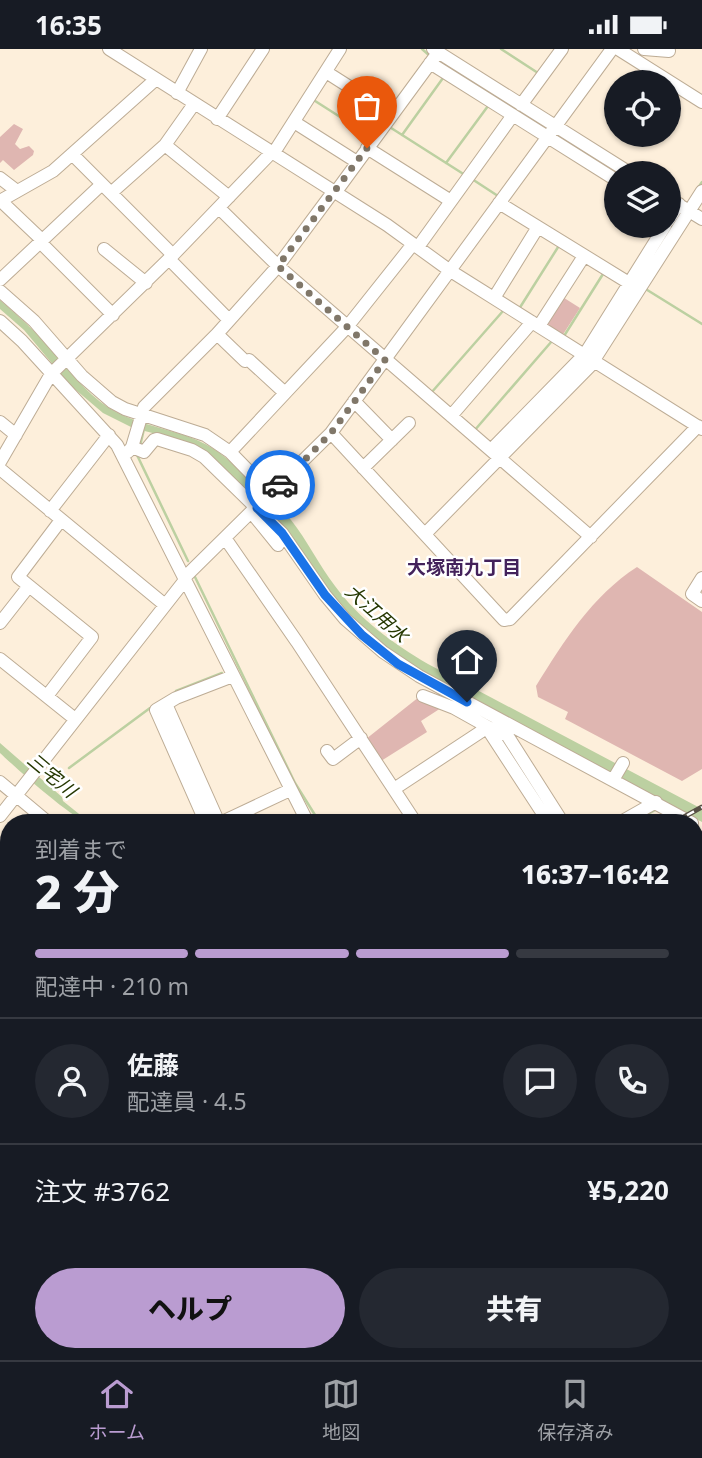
<!DOCTYPE html>
<html lang="ja">
<meta charset="utf-8">
<style>
body{margin:0;font-family:"Noto Sans","Noto Sans JP",sans-serif;background:#242831;color:#f1f3f6;height:100vh;display:flex;flex-direction:column;font-size:26px;white-space:nowrap}
*{box-sizing:border-box;margin:0}
p{font-size:23px;color:#9ea1a6}
.icon{flex:none;width:38px;height:38px;fill:none;stroke:currentColor;stroke-width:2;stroke-linecap:round;stroke-linejoin:round}
.map{position:relative;flex:1;overflow:hidden}
.side{position:absolute;left:0px;top:765px;width:704px;height:548px;display:flex;flex-direction:column;background:#171b24;border-radius:28px 28px 0 0;box-shadow:0 2px 5px #0004}
.side>*{flex:none}
.tools{position:absolute;left:604px;top:21px;display:grid;gap:14px}
.tools a{display:grid;place-items:center;width:77px;height:77px;border-radius:50%;background:#171b24;box-shadow:0 2px 5px #0004;font-size:35px}
.pin{position:absolute;display:grid;place-items:center;width:60px;height:60px;color:#fff;margin:-72px -30px;border-radius:50% 50% 50% 0;rotate:-45deg;box-shadow:0 0 7px #0007}
.pin .icon{rotate:45deg}
.courier{position:absolute;display:grid;place-items:center;width:70px;height:70px;margin:-35px;border:5px solid #1a73e8;border-radius:50%;background:#fff;color:#222;box-shadow:0 2px 9px #0007}
.overview em{font-style:normal;font-weight:800}
.overview div{display:flex;flex-direction:column-reverse}
.overview{display:flex;align-items:center;justify-content:space-between;height:119px;padding:0 35px}
h1{font-size:46px;font-weight:800;line-height:52px}
.bar{display:grid;grid-template-columns:repeat(4,1fr);gap:10px 7px;align-content:center;height:84px;padding:0 35px}
.bar i{height:9px;border-radius:5px;background:#363941}
.bar .selected{background:#ba9cd1}
.bar p{grid-column:span 4}
.line{display:flex;align-items:center;gap:18px;padding:0 35px;border-top:2px solid #363941}
.line div{flex:1}
.round{display:grid;place-items:center;flex:none;width:74px;height:74px;border-radius:37px;background:#242831}
.button{display:flex;gap:14px;margin-top:auto;padding:14px 35px}
.button a{flex:1;height:80px;border-radius:42px;background:#ba9cd1;color:#111;font-size:28px;font-weight:800;line-height:80px;text-align:center}
.button a+a{background:#242831;color:#f1f3f6}
.status{display:flex;justify-content:space-between;align-items:center;height:49px;padding:0 35px;background:#171b24;direction:ltr}
.status svg{height:19px;fill:currentColor}
.dock{display:flex;justify-content:space-around;align-items:center;height:98px;border-top:2px solid #363941;background:#171b24;font-size:19px;color:#9ea1a6}
.dock a{display:grid;justify-items:center;gap:4px}
.dock .selected{color:#ba9cd1}
.map>svg:first-child{display:block}
.green{fill:#dfb6b1}
.water{fill:#bcd0a1}
.lines{fill:none;stroke-linecap:round;stroke-linejoin:round}
.stream{stroke:#bcd0a1;stroke-width:2.5}
.minor-casing{stroke:#bdac95;stroke-width:14}
.minor{stroke:#fff;stroke-width:12}
.rail-casing{stroke:#575045;stroke-width:5}
.rail{stroke:#fff;stroke-width:2.5;stroke-dasharray:8;stroke-linecap:butt}
.done{stroke:#807769;stroke-width:7;stroke-dasharray:0 12.6}
.route{stroke:#1a73e8;stroke-width:9}
.labels{text-anchor:middle;dominant-baseline:central;stroke-width:5;stroke-linejoin:round;paint-order:stroke}
.neighbourhood-label{font-size:19px;font-weight:bold;fill:#43225b;stroke:#fff}
.water-label{font-size:19px;font-style:italic;fill:#263802;stroke:#fff}
</style>
<div class="status"><b>16:35</b><svg viewBox="0 0 49 12"><path d="M0 12V9h3v3zM5 12V6h3v6zM10 12V3h3v9zM15 12V0h3v12zM26 1h20v11H26zM47 4h2v5h-2z"/></svg></div>
<div class="map">
<svg width="702" height="1311" viewBox="0 0 702 1311">
<rect width="100%" height="100%" fill="#fdefdb"/>
<path class="green" d="M14,75l9,5 -8,15 5,5 9,-3 5,5 -1,4 -19,15 -11,-10 -3,3v-26z
M561,247l19,12 -18,28 -17,-10z
M637,518l65,45v157l-20,12 -117,-62 3,-7 -30,-15 -2,-11c28,-45 56,-90 101,-119z
M419,648l22,11 -20,13 6,11 -46,29 -15,-22z"/>
<path class="water" d="M0,251c16,14 32,28 46,44 20,22 38,48 63,64 37,23 83,20 117,50 22,19 46,39 65,62 16,20 28,45 44,66 24,33 59,58 93,78l274,145v13l-293,-155 -61,-48 -64,-88 -112,-93 -39,-10 -30,-15 -33,-28 -46,-55 -24,-21z
M0,694l62,54 1,4 26,21c-14,0 -75,-56 -89,-69z"/>
<g class="lines">
<path class="stream" d="M422,0l8,7
M501,0l37,24
M312,50l58,37
M388,77l77,49
M402,86l41,-57
M446,114l42,-57
M472,130l26,17
M698,139l4,-6
M644,239l58,36
M519,260l41,-65
M564,287l39,-62
M431,344l72,-82
M474,382l78,-90
M140,397l4,-17
M137,406l51,106
M195,528l100,206 25,40
M176,642l46,-18
M69,719l81,-60
M632,774l25,-14
M695,829l7,-9
M0,874l9,7
M695,1048l7,4
M356,1304l5,7"/>
<defs>
<path id="minor" d="M109,0l278,176 62,45 253,159
M433,0l197,124
M618,0l84,53
M644,0l25,2
M430,14l186,117
M326,23l66,42
M177,44l24,-44
M521,56l41,-56
M217,70l46,-70
M294,73l63,40
M165,96l64,52
M367,99l84,53
M273,105l67,-105
M73,106l100,100
M0,129l17,13
M111,144l54,-48 29,-41
M335,144l99,-135
M668,149l34,21
M0,152l53,-30 102,-91
M1,152l41,39
M499,154l130,80
M219,159l59,58 313,271
M668,172l11,-17
M40,193l73,73
M418,198l95,-132
M104,200l42,34
M169,210l60,61
M0,231l102,-96
M0,242l34,30 48,55 30,26 13,7 80,26 25,17 41,42
M494,249l44,-71
M0,272l22,20 95,104 191,378
M539,277l45,-70
M217,285l28,27 4,-1 36,33
M594,311l108,-169
M354,352l38,39
M451,367l81,-94
M0,373l16,13
M331,384l173,187 6,-1 188,-193
M132,398l12,5 10,-12 3,-1 35,11 12,7 78,76 43,62 20,24 38,33 36,24 273,147
M491,401l94,-96 80,-128
M128,403l4,-5 12,-40 73,-73 61,-68 55,-74
M230,403l117,-125 66,-83
M0,413l51,-88 122,-119 98,-102
M363,419l46,-45
M0,420l165,136
M50,462l59,-76
M252,464l26,32
M425,485l170,-173
M225,489l72,104 119,181
M184,529l147,-145 281,-384
M702,529l-10,16 10,7
M0,574l29,-37
M0,610l75,60
M47,647l45,-59 -74,-60 43,-57
M423,647l31,12 34,19
M166,655l-10,6 50,113
M487,679l62,95
M327,702l6,8 28,-21
M613,731l10,-17
M0,733l49,41
M394,740l94,-62 19,8 56,88
M0,767l185,-236
M219,774l-53,-119 10,-6 57,-22
M220,774l70,-33
M619,774l37,-21
M695,795l7,-3
M695,951l7,6
M0,1030l9,6
M695,1098l7,4
M0,1103l9,-5
M0,1160l9,-4
M695,1203l7,-11
M695,1255l7,5
M0,1287l9,3
M49,1304l21,7
M344,1304l3,7
M521,1304l10,7
M590,1304l11,7
M7,1311l2,-7
M253,1311l2,-7
M264,1311l2,-7
M416,1311l4,-7
M612,1311l6,-7"/>
</defs>
<use href="#minor" class="minor-casing"/>
<use href="#minor" class="minor"/>
<defs>
<path id="rail" d="M673,774l29,-16
M0,1137l9,-5"/>
</defs>
<use href="#rail" class="rail-casing"/>
<use href="#rail" class="rail"/>
</g>
<g class="lines">
<path class="done" d="M280,436l51,-52 54,-73 -107,-94 89,-118"/>
<path class="route" d="M280,436l-23,23 25,25 43,62 37,40 36,29 69,38"/>
</g>
<g class="labels">
<g class="neighbourhood-label">
<text x="464" y="518">大塚南九丁目</text>
</g>
<g class="water-label">
<text transform="translate(377 564) rotate(42)">大江用水</text>
<text transform="translate(52 726) rotate(40)">三宅川</text>
</g>
</g>
</svg>
<div class="tools">
<a><svg class="icon" aria-label="locate" viewBox="0 0 24 24"><circle cx="12" cy="12" r="6"/><path d="M12 2v4M12 18v4M2 12h4M18 12h4"/></svg></a>
<a><svg class="icon" aria-label="layers" viewBox="0 0 24 24"><path d="M12 4l9 5-9 5-9-5zM3 14l9 5 9-5"/></svg></a>
</div>
<div class="pin" style="left:367px;top:99px;background:#ea580c"><svg class="icon" aria-label="bag" viewBox="0 0 24 24"><path d="M5 8h14l-1 12H6zM9 8a3 3 0 0 1 6 0"/></svg></div>
<div class="pin" style="left:467px;top:653px;background:#1f2937"><svg class="icon" aria-label="home" viewBox="0 0 24 24"><path d="M3 11l9-7 9 7M6 9v11h12V9"/></svg></div>
<div class="courier" style="left:280px;top:436px"><svg class="icon" aria-label="car" viewBox="0 0 24 24"><path d="M5 17H2v-5l4-1 3-4h7l3 4 3 1v5h-3M9 17h6M6 11h13"/><circle cx="7" cy="17" r="2"/><circle cx="17" cy="17" r="2"/></svg></div>
<section class="side">
<div class="overview"><div><h1>2 分</h1><p>到着まで</p></div><em>16:37–16:42</em></div>
<div class="bar"><i class="selected"></i><i class="selected"></i><i class="selected"></i><i></i><p>配達中 · 210 m</p></div>
<div class="line" style="height:126px"><a class="round"><svg class="icon" aria-label="person" viewBox="0 0 24 24"><circle cx="12" cy="8" r="4"/><path d="M4 21q1-7 8-7t8 7"/></svg></a><div><b>佐藤</b><p>配達員 · 4.5</p></div><a class="round"><svg class="icon" aria-label="chat" viewBox="0 0 24 24"><path d="M4 5h16v11H9l-5 4z"/></svg></a><a class="round"><svg class="icon" aria-label="phone" viewBox="0 0 24 24"><path d="M5 4h4l2 5-3 2q2 4 5 5l2-3 5 2v4C11 20 4 13 5 4z"/></svg></a></div>
<div class="line" style="height:91px"><div>注文 #3762</div><b>¥5,220</b></div>
<div class="button"><a>ヘルプ</a><a>共有</a></div>
</section>
</div>
<nav class="dock">
<a class="selected"><svg class="icon" aria-label="home" viewBox="0 0 24 24"><path d="M3 11l9-7 9 7M6 9v11h12V9"/></svg>ホーム</a>
<a><svg class="icon" aria-label="map" viewBox="0 0 24 24"><path d="M3 6l6-2 6 2 6-2v14l-6 2-6-2-6 2zM9 4v14M15 6v14"/></svg>地図</a>
<a><svg class="icon" aria-label="saved" viewBox="0 0 24 24"><path d="M7 4h10v16l-5-4-5 4z"/></svg>保存済み</a>
</nav>
